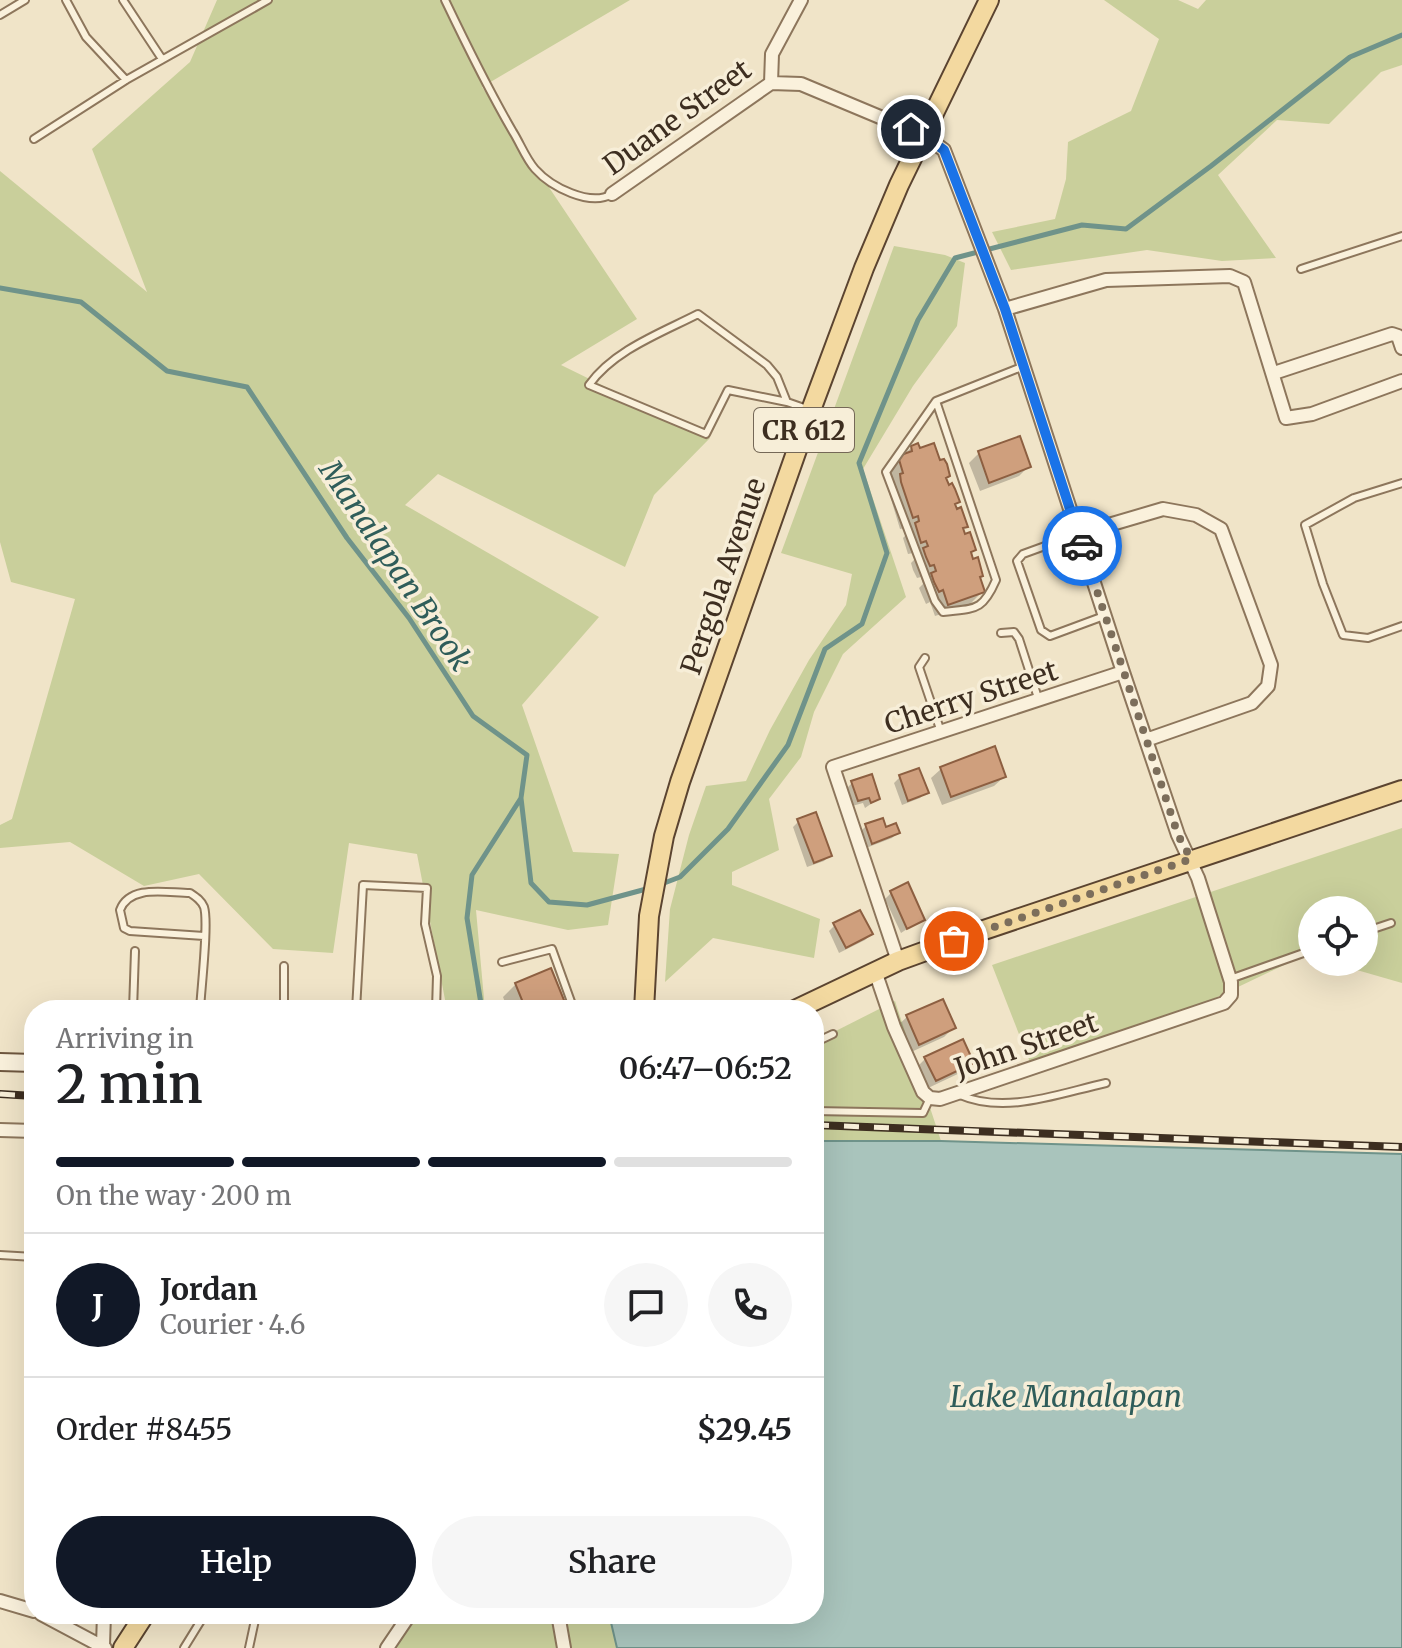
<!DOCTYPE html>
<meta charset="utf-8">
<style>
body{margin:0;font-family:Merriweather,serif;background:#f6f6f6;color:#202124;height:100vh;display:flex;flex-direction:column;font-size:30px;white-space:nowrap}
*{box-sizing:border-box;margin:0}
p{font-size:26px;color:#757577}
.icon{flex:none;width:44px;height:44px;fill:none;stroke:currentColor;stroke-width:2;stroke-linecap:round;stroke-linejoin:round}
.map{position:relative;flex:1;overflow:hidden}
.sheet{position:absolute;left:24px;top:1000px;width:800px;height:624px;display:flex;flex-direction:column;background:#fff;border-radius:32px;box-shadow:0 8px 32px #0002}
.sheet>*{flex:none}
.fabs{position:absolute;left:1298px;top:896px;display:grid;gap:16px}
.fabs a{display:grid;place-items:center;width:80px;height:80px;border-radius:50%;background:#fff;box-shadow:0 8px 32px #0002;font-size:40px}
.pin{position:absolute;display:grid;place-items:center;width:68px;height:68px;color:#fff;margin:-34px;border:4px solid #fff;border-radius:50%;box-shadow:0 2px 8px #0007}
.courier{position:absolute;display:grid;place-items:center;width:80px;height:80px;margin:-40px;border:6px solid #1a73e8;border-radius:50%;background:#fff;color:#222;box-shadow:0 2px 10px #0007}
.overview em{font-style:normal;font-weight:600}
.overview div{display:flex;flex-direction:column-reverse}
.overview{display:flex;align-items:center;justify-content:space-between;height:136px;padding:0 32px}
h1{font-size:52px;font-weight:600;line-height:60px}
.bar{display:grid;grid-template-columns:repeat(4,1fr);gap:12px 8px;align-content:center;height:96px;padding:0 32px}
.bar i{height:10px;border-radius:6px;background:#e0e0e0}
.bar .selected{background:#111827}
.bar p{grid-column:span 4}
.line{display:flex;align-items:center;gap:20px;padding:0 32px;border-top:2px solid #e0e0e0}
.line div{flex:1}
.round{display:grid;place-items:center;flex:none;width:84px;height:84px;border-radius:42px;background:#f6f6f6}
.action{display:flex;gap:16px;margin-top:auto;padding:16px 32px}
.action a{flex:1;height:92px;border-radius:48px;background:#111827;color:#fff;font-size:32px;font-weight:600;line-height:92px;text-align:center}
.action a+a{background:#f6f6f6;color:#202124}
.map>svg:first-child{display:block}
.green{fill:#c9cf9b}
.water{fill:#a9c4bc;stroke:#6f938a;stroke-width:2}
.shadow{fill:#0003}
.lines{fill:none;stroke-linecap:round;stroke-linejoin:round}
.stream{stroke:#6f938a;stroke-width:5}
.building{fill:#cf9f7d;stroke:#8d5f41;stroke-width:2}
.lane-casing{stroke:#8d765c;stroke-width:10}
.street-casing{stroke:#8d765c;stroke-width:16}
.secondary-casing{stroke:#6f573f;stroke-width:20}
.primary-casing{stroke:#5b4430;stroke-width:22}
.lane{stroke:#faf1dc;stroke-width:6}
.street{stroke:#faf1dc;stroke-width:12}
.secondary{stroke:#faf1dc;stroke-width:16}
.primary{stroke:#f3d9a0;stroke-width:18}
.rail-casing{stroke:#3d2e20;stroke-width:8}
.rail{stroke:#f7eed8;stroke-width:5;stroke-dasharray:15;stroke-linecap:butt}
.done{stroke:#7c6e5b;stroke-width:8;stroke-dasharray:0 14.4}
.route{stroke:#1a73e8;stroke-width:10}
.labels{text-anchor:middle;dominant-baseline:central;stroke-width:7;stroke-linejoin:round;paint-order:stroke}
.shield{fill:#f7eed8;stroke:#756857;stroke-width:2}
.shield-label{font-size:26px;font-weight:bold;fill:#3d2e20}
.street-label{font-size:28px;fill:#3d2e20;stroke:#f7eed8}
.water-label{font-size:30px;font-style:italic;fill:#2f5d5a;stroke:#f7eed8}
</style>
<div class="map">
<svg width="1402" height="1648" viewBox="0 0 1402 1648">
<rect width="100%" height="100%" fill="#f0e4c8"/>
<path class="green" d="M217,0h413l-148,87 155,232 -76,46 149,73 -56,57 -29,72 -187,-93 -33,31 194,112 -77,88 51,147 46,2 -11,71 -40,5 -92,-20 9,100h-38l-30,-156 -68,-11 -16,110 -60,-4 -74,-75 -55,12 -74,-44 -70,6v-23l12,-6 63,-220 -64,-17 -11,-40v-371l147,121 -55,-143 98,-87z
M1104,0h74l20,9 8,-9h196v65l-21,7 -52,52 -52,-4 -59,55 58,83 -54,3 -75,-11 -136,20 -19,-38 63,-13 11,-40 2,-37 63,-31 28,-72z
M894,246l51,9 20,8 -8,63 -44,60 -50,83 43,128 -63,57 -29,58 -13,45 -32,42 10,51 -47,22v13l88,34 -6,39 -101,-20 -48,44 5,-73 19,-74 17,-49 40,-5 24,-51 39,-70 37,-55 6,-31 -71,-21z
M1402,828v155l-73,-21h35v-52h-52v47l-7,-2 -157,75 -115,40 -41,-105z
M895,1001l46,140h-127v-99z
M404,1614h205l8,34h-238z"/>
<path class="water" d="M814,1141h127l461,13v494h-785l-8,-34h205z"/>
<path class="shadow" d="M912,447l33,32 8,26 13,21 -4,4 12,20 -5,4 13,38 -13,13 -34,11 -5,-14 -4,2 -4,-9 -3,-7 4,-4 -2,-7 -4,1 -4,-8 -2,-7 4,-4 -2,-6 -5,1 -5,-16 4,-4 -2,-6 -5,1 -12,-40 3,-3 -5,-15z
M979,453l49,14 -9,9 -39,15 -11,-28z
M941,769l63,8 -10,9 -52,19 -11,-27z
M900,777l26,15 -6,6 -18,7 -8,-22z
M852,783l26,16 -13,9 -2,-5 -11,3 -6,-17z
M799,821l31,34 -6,6 -17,6 -14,-40z
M866,826l19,3 13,3 -6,6 -26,10 -6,-16z
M891,893l31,26 -21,14 -16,-34z
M835,925l36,9 -6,6 -26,13 -10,-22z
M516,984l50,26h-58l-5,-13z
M907,1017l46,11 -9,9 -35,16 -12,-27z
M926,1058l46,4 -10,10 -36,17 -10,-21z"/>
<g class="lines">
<path class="stream" d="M0,288l81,14 86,69 80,16 100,151 62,80 64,98 54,39 -6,43 -49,77 -5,43 15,92
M521,798l10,85 18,19 38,3 63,-17
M659,885l21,-8 48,-48 60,-84 37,-96 37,-25 25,-71 -28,-90 59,-143 37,-62 127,-33 44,4 85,-63 139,-109 52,-22"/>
</g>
<path class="building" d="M1020,436l11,31 -42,16 -11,-32z
M918,443l2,5 14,-5 6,17 4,-1 3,5 3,12 -4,2 3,7 3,-2 3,6 5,13 -5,2 2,5 4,-2 7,20 -5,1 2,6 5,-2 6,18 -5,2 2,7 5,-2 5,19 -3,1 5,15 -37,13 -5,-15 -4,2 -5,-10 -3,-9 5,-2 -2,-6 -4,1 -4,-9 -3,-9 5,-2 -2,-5 -5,2 -6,-20 4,-2 -1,-5 -5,2 -12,-36 -1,-8 3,-1 -5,-17 14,-5 -1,-5z
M995,746l11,31 -55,20 -11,-30z
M919,768l10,25 -21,8 -9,-26z
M872,774l8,25 -9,4 -2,-5 -11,3 -7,-20z
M816,812l16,44 -18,7 -17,-44z
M883,818l3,9 10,-4 4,10 -28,11 -7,-20z
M908,882l17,38 -18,9 -17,-38z
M860,910l13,24 -27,14 -13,-25z
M551,968l17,42h-42l-11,-27z
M943,999l13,29 -37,17 -13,-30z
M963,1039l11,24 -38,18 -12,-24z"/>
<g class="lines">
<defs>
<path id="lane" d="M66,0l20,37 40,43
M123,0l39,59
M445,0c21,44 43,89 68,132 7,11 13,27 22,37 16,18 55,38 77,25
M0,15l25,-15
M34,139l92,-59 142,-80
M1301,269l101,-33
M936,401l60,179c-14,32 -21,28 -53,32l-8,-11 -49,-129 50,-71 88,-35
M787,402l-10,-25 -10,-12 -69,-51c-37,19 -84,36 -109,71l117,49 22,-44 59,12 20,7
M1402,483l-48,15 -49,27 18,59 20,51 25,3 34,-12
M1078,534l-55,20 -6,7 24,69 9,6 54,-20
M1001,633l13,-1 5,7 20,62
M925,658l-6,9 22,65
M1364,932l27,-9
M502,962l50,-13 22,61
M284,966v44
M1230,979l82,-29
M133,1010l2,-59
M200,1010c1,-21 9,-88 4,-103 -3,-7 -8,-10 -14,-14 -23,0 -60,-9 -70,17l4,18 6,3 74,5
M356,1010l7,-125 64,3 -2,36 12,52 -1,34
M814,1043l19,-9
M960,1095c46,20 100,-2 146,-12
M814,1111l109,2 7,-15
M0,1255l34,2
M184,1648l21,-34
M249,1648l6,-28 -3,-6"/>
<path id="street" d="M771,83l30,1 122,51 21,15 61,159 118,363 55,163 20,43 33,104v13l-7,8 -284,96 -10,-1 -7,-6 -29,-65 -19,-56
M612,194l159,-111 1,-29 29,-54
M1005,309l101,-29 124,-4 14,6 42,136 26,-4 90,-33
M1274,373l118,-39 6,2 4,12
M1078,534l85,-25 33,6 25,14 50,136 -3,21 -16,17 -106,37
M898,961l-65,-194 290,-95
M0,1130l34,1
M0,1601l34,10
M41,1614l64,34
M558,1614l6,34
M103,1645l1,-31
M387,1648l23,-34"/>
<path id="secondary" d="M0,1062l34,1"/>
<path id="primary" d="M644,1010l5,-94 15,-80 16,-54 131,-372 53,-142 35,-83 90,-185
M795,1010l103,-49 80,-29 424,-142
M123,1648l22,-34"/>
</defs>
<use href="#lane" class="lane-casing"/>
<use href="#street" class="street-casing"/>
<use href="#secondary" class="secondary-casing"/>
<use href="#primary" class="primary-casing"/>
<use href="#lane" class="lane"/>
<use href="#street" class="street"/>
<use href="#secondary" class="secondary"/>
<use href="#primary" class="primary"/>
<defs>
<path id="rail" d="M0,1094l34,2
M814,1125l588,22"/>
</defs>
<use href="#rail" class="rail-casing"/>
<use href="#rail" class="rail"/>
</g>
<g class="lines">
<path class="done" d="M954,941l237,-82 -13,-24 -96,-289"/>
<path class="route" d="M911,129l12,6 21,15 61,159 77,237"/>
</g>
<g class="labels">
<rect class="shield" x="754" y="408" width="100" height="44" rx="6"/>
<g class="shield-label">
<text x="804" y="430">CR 612</text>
</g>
<g class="street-label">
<text transform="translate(677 117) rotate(-36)">Duane Street</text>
<text transform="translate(723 576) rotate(-71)">Pergola Avenue</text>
<text transform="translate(971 697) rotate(-18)">Cherry Street</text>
<text transform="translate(1026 1045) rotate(-19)">John Street</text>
</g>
<g class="water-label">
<text transform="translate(396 565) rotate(56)">Manalapan Brook</text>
<text x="1066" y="1396">Lake Manalapan</text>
</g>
</g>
</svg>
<div class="fabs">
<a><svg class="icon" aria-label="locate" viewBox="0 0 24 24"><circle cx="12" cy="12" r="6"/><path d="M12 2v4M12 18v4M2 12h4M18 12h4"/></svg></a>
</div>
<div class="pin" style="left:954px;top:941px;background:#ea580c"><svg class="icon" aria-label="bag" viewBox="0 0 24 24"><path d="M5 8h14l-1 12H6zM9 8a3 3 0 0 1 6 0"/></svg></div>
<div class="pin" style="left:911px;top:129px;background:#1f2937"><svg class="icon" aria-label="home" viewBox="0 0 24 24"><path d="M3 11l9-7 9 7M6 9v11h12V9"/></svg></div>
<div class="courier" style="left:1082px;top:546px"><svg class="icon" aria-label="car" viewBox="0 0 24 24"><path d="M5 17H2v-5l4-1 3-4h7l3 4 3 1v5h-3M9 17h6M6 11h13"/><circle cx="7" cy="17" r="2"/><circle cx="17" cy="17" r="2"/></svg></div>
<section class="sheet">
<div class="overview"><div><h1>2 min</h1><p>Arriving in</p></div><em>06:47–06:52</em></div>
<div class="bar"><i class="selected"></i><i class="selected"></i><i class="selected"></i><i></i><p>On the way · 200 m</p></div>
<div class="line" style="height:144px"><b class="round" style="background:#111827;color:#fff">J</b><div><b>Jordan</b><p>Courier · 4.6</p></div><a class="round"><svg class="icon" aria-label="chat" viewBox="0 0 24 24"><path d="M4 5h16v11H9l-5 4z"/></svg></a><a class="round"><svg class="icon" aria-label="phone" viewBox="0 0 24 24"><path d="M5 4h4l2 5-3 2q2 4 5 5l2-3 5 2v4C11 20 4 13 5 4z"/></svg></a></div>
<div class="line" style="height:104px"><div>Order #8455</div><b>$29.45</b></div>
<div class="action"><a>Help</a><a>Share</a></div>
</section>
</div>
